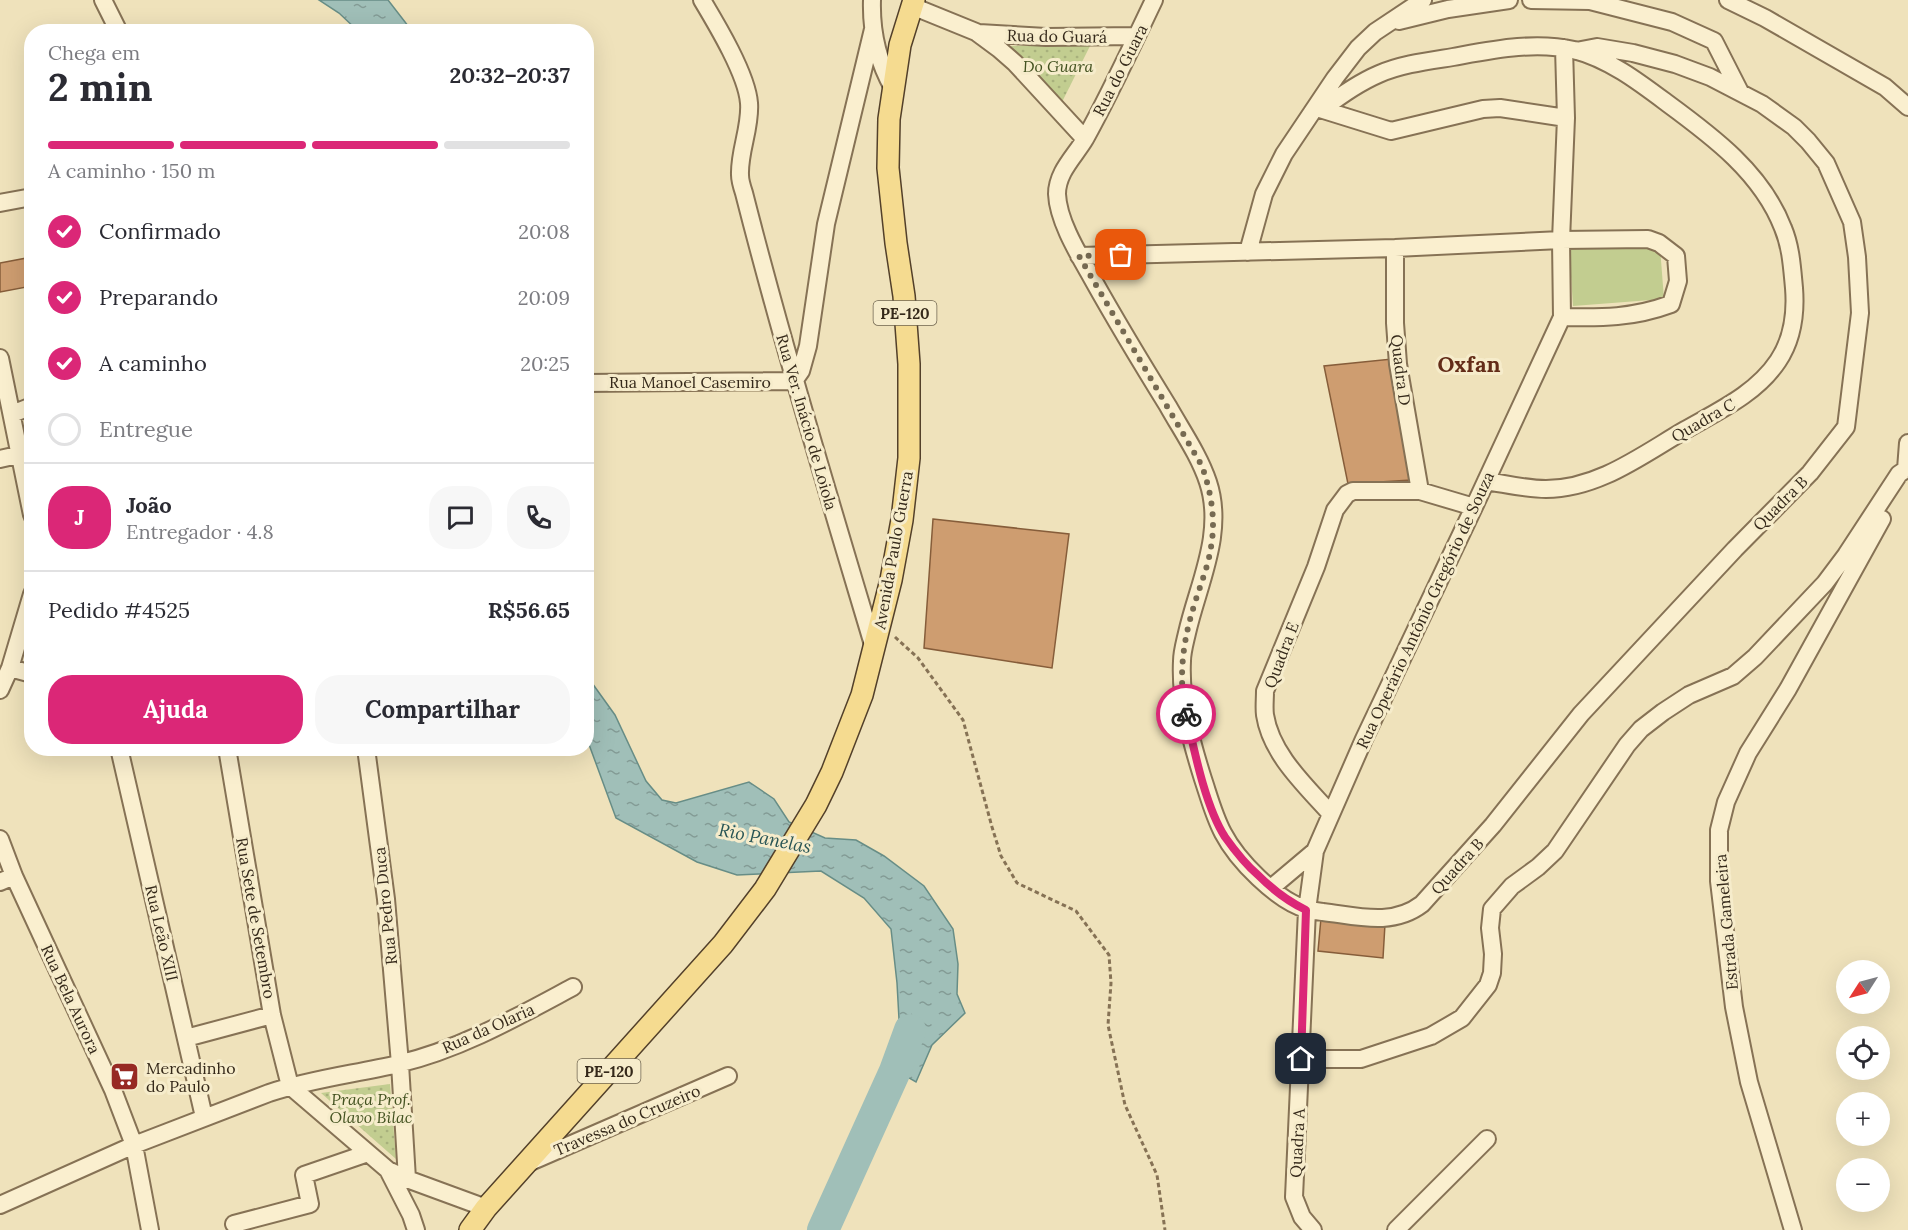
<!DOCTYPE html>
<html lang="pt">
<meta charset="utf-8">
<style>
body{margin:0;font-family:Lora,serif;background:#f7f7f7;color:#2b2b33;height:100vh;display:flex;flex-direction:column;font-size:22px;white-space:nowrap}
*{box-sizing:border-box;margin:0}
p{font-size:20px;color:#7c7c81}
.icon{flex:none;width:33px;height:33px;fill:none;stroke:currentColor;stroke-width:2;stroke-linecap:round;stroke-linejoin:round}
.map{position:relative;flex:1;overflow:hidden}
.sheet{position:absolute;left:24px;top:24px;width:570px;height:732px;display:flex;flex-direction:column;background:#fff;border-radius:24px;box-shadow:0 6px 24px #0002}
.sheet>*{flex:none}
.needle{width:39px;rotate:234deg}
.tools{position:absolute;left:1836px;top:960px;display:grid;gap:12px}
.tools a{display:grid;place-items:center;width:54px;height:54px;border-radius:50%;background:#fff;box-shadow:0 6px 24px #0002;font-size:30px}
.pin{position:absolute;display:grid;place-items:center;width:51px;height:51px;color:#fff;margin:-26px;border-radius:12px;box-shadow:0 3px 9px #0006}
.courier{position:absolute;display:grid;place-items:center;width:60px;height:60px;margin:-30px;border:4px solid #db2777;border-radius:50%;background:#fff;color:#222;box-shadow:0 2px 8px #0007}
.overview em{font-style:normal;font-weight:700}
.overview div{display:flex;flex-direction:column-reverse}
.overview{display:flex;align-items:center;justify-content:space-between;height:102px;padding:0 24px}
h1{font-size:39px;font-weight:700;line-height:45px}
.bar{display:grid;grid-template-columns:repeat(4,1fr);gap:9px 6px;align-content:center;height:72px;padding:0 24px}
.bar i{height:8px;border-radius:4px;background:#e1e1e2}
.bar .on{background:#db2777}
.bar p{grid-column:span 4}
.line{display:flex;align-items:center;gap:15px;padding:0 24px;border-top:2px solid #e1e1e2}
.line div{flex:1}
.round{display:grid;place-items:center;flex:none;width:63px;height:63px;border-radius:24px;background:#f7f7f7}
ol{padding:0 24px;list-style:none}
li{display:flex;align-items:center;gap:18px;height:66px}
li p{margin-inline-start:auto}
li .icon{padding:6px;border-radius:50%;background:#db2777;color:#fff;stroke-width:4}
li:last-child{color:#7c7c81}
li i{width:33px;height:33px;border:3px solid #e1e1e2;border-radius:50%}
.button{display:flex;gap:12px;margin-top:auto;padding:12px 24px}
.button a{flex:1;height:69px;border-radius:24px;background:#db2777;color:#fff;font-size:24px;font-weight:700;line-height:69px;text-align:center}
.button a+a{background:#f7f7f7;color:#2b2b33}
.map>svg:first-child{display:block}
.grass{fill:#c2cd90}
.park{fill:url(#park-dots)}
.water{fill:url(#water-ripples);stroke:#678d86;stroke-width:1.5}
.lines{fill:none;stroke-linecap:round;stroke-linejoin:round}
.river{stroke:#a0bfb8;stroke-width:32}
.building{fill:#ce9d70;stroke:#865d3a;stroke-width:1.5}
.minor-casing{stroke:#867255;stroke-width:20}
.major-casing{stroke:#53402a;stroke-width:24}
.path{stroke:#867255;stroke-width:3;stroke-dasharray:4.5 3;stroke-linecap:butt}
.minor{stroke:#faefcf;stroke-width:16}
.major{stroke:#f5db90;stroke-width:21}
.done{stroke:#766a52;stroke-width:6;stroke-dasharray:0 10.8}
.route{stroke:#db2777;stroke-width:8}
.labels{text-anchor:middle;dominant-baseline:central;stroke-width:6;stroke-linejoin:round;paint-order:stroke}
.shield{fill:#f6eccb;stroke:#6f644f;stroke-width:1.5}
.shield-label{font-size:15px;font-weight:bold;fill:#35291a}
.street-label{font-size:16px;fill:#35291a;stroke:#f6eccb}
.park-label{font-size:16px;font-style:italic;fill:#435220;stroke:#f6eccb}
.poi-label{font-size:16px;fill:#35291a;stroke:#f6eccb;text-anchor:start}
.water-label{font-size:18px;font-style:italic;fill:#295555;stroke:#f6eccb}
.district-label{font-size:22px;font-weight:bold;fill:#632c18;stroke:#f6eccb}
</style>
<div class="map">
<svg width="1908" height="1230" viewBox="0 0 1908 1230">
<defs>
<pattern id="park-dots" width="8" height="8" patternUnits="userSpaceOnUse" patternTransform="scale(1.5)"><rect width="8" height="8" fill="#c2cd90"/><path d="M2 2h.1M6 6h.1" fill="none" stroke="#a7b07c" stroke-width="1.8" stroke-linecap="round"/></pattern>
<pattern id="water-ripples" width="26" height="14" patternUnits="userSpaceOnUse" patternTransform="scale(1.5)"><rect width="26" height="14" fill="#a0bfb8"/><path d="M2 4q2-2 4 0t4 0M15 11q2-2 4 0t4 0" fill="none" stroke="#839b95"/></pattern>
</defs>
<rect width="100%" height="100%" fill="#efe2bb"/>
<path class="grass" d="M1569,247h91l4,52 -91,7z"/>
<path class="park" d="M1091,44l-29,58 -52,-56z
M390,1084l6,75 -75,-66z"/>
<path class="water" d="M319,0h69l24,31h-54l-19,-18z
M587,676l28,39 31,66 16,19 14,3 73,-21 25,17 15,23 36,16 31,2 28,16 40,30 29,43 5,35 -1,30 8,19 -33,32 -16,37 -33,-19 16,-44 -2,-36 -6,-54 -27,-31 -43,-27 -84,4 -40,-13 -81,-44 -29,-79z"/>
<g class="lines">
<path class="river" d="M823,1230l72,-159 15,-41"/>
</g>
<path class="building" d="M32,257v29l-32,6v-29z
M1392,359l19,121 -63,4 -24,-118z
M933,519l136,15 -17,134 -128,-20z
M1321,918l64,6 -2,34 -65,-7z"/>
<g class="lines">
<defs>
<path id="minor" d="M103,0l16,32
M702,0c15,25 45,75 47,103 2,24 -10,48 -9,72 0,6 2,12 4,18 39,153 85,304 130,455
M872,0c-1,32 5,60 21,88
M1154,0c-22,46 -44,94 -69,139 -10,17 -28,33 -28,55 1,27 22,61 35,84 24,43 50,86 76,128 14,25 31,49 40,76 17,51 -10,102 -21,151 -2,9 -5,19 -5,28 -2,40 9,80 21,118 6,18 11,37 20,54 14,27 53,67 83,76 5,2 11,2 17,3 34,4 69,15 99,-8l71,-79 88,-111 154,-165 75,-76 36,-46 14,-114 -3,-56 -5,-35 -26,-59 -18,-22 -14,-14 -32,-23 -52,-27 -35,-13 -42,-11 -36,-6 -21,4
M1531,0l59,1 82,21 42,19 26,51
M1728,0l37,18 120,69 23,20
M912,6l64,26 23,17 16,14 70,76
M1399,21l49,-12 61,-9
M979,33l67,4 91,-1
M1317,108l74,23 92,-22 17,-1 66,10
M1323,109c18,-14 35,-26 56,-35 23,-10 49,-13 74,-17 39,-7 81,-16 121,-7 35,9 65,32 93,53 45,33 95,70 116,125 8,19 9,39 11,60 2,25 -2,52 -16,73 -22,33 -60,50 -93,69 -43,25 -87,59 -139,59 -20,0 -40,-5 -60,-8
M0,203l32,-6
M1395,248v75l3,41 22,127
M1248,252l16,-58 20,-40 51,-76 23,-30 17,-16 48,-32
M1079,256l316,-8 166,-8 87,-1 11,4 17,13 2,25 -7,23c-38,14 -69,14 -109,13
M0,358l32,157
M794,381l7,-10 7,-25 18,-122 47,-195
M586,383l208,-2
M12,414l20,-8
M0,459l31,-7
M1906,469l2,-26
M10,668l22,6
M0,690l10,-22 22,-74
M119,748l85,369
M227,748l45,267 18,71
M366,748l20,151 14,165 7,115
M1330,813c-25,-28 -59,-59 -65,-98 -1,-7 0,-16 0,-24l51,-124 19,-57 12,-16 6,-3h67l54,16
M0,839l14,37 99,214 21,55 16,85
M0,882l14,-6
M1271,888l44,-37
M186,1038l86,-23
M1301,1059h60l70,-23 31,-18 26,-33 4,-12 1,-19 -3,-26 2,-19 20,-23 26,-19 17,-16 72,-106 14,-16 22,-17 26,-17 44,-19 22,-19 70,-74 21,-28 53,-81 9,-6
M290,1086l98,84 19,9 79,29
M528,1163l200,-87
M388,1170l23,45 5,15
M0,1205l134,-60 135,-52c42,-14 86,-19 129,-29 63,-15 119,-47 175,-77
M234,1224l76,-20 -6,-29 64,-22
M1313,1230l-11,-13 -8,-20 13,-287 8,-59 49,-112 110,-232 88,-190 -1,-77 5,-122 -2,-70
M1396,1230l91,-91
M1793,1230l-44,-148 -15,-75 -15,-126v-51l7,-28 22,-49 40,-64 94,-170"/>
<path id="major" d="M470,1230l16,-22 237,-264 42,-55 51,-84 16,-33 30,-77 29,-115 11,-60 7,-62v-94l-5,-68 -8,-53 -8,-75 1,-49 11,-74 14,-45"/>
</defs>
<use href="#minor" class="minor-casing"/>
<use href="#major" class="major-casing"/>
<path class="path" d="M895,637l23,21 45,62 29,107 9,29 16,27 59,28 33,44 2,28 -3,42 17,80 32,70 8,55"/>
<use href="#minor" class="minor"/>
<use href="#major" class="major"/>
</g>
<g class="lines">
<path class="done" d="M1121,255l-42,1 123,210c9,26 14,53 9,81 -3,21 -12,41 -18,62 -10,33 -15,70 -7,105"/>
<path class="route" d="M1186,714c8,35 19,92 39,123 10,14 20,27 33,38 15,15 29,26 48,35l-5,149"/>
</g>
<defs>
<symbol id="supermarket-square" viewBox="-11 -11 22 22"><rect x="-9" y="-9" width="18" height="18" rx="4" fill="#972923" stroke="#f6eccb"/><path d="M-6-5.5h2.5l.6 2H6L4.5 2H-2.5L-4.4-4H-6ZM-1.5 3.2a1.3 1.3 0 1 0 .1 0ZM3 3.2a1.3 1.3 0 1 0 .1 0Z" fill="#fff"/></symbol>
</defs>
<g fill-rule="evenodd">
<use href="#supermarket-square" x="108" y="1060" width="33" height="33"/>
</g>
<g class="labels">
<g class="shield">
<rect x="873.5" y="301" width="63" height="24" rx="4.5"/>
<rect x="577.5" y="1059" width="63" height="24" rx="4.5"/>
</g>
<g class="shield-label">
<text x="905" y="313">PE-120</text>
<text x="609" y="1071">PE-120</text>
</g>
<g class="street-label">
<text transform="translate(1057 36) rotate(1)">Rua do Guará</text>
<text transform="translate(1120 70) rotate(-63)">Rua do Guara</text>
<text transform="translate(1401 370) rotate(83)">Quadra D</text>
<text x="690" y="382">Rua Manoel Casemiro</text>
<text transform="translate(1703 420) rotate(-30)">Quadra C</text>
<text transform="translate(807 422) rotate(74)">Rua Ver. Inácio de Loiola</text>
<text transform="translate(1780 503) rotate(-45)">Quadra B</text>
<text transform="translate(893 550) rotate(-80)">Avenida Paulo Guerra</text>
<text transform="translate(1425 610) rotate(-65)">Rua Operário Antônio Gregório de Souza</text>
<text transform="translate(1281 655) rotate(-69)">Quadra E</text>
<text transform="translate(1457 866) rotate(-48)">Quadra B</text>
<text transform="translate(385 906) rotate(-96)">Rua Pedro Duca</text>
<text transform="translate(256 918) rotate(80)">Rua Sete de Setembro</text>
<text transform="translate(1726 922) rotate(-95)">Estrada Gameleira</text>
<text transform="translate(162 933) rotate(77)">Rua Leão XIII</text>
<text transform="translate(71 999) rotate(65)">Rua Bela Aurora</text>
<text transform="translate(488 1028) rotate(-24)">Rua da Olaria</text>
<text transform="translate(627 1120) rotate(-23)">Travessa do Cruzeiro</text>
<text transform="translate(1297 1143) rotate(-87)">Quadra A</text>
</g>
<g class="park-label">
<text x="1058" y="66">Do Guara</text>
<text x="371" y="1099">Praça Prof.<tspan x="371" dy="18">Olavo Bilac</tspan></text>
</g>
<g class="poi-label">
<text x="146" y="1068">Mercadinho<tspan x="146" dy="18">do Paulo</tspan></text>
</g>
<g class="water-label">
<text transform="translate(765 838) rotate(11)">Rio Panelas</text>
</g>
<g class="district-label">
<text x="1469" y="364">Oxfan</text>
</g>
</g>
</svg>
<div class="tools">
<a><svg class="needle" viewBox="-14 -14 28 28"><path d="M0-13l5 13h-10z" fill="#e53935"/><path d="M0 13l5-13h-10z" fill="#7c7c81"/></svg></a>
<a><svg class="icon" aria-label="locate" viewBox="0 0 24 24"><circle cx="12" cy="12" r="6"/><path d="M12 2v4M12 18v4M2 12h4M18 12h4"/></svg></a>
<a>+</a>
<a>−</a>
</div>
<div class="pin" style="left:1121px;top:255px;background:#ea580c"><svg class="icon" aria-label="bag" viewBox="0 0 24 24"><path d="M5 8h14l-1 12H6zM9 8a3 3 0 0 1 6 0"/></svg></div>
<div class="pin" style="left:1301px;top:1059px;background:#1f2937"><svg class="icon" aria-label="home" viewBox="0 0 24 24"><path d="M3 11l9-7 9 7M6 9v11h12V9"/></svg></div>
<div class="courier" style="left:1186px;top:714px"><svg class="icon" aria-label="bike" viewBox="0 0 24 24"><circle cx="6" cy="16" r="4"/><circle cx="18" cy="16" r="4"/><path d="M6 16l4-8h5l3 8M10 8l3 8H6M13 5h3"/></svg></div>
<section class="sheet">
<div class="overview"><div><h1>2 min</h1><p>Chega em</p></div><em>20:32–20:37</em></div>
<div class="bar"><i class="on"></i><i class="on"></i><i class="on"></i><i></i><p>A caminho · 150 m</p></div>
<ol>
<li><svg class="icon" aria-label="check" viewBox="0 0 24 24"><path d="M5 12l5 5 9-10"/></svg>Confirmado<p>20:08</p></li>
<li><svg class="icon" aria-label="check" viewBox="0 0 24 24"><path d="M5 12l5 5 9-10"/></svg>Preparando<p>20:09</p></li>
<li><svg class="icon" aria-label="check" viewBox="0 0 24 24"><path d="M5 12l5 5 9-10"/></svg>A caminho<p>20:25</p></li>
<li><i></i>Entregue</li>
</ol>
<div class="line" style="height:108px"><b class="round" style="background:#db2777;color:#fff">J</b><div><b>João</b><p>Entregador · 4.8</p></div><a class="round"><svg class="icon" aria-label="chat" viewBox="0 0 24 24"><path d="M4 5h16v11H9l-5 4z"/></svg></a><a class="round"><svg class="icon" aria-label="phone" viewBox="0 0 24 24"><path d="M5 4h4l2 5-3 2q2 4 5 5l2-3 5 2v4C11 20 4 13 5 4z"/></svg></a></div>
<div class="line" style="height:78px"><div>Pedido #4525</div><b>R$56.65</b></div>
<div class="button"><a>Ajuda</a><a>Compartilhar</a></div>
</section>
</div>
